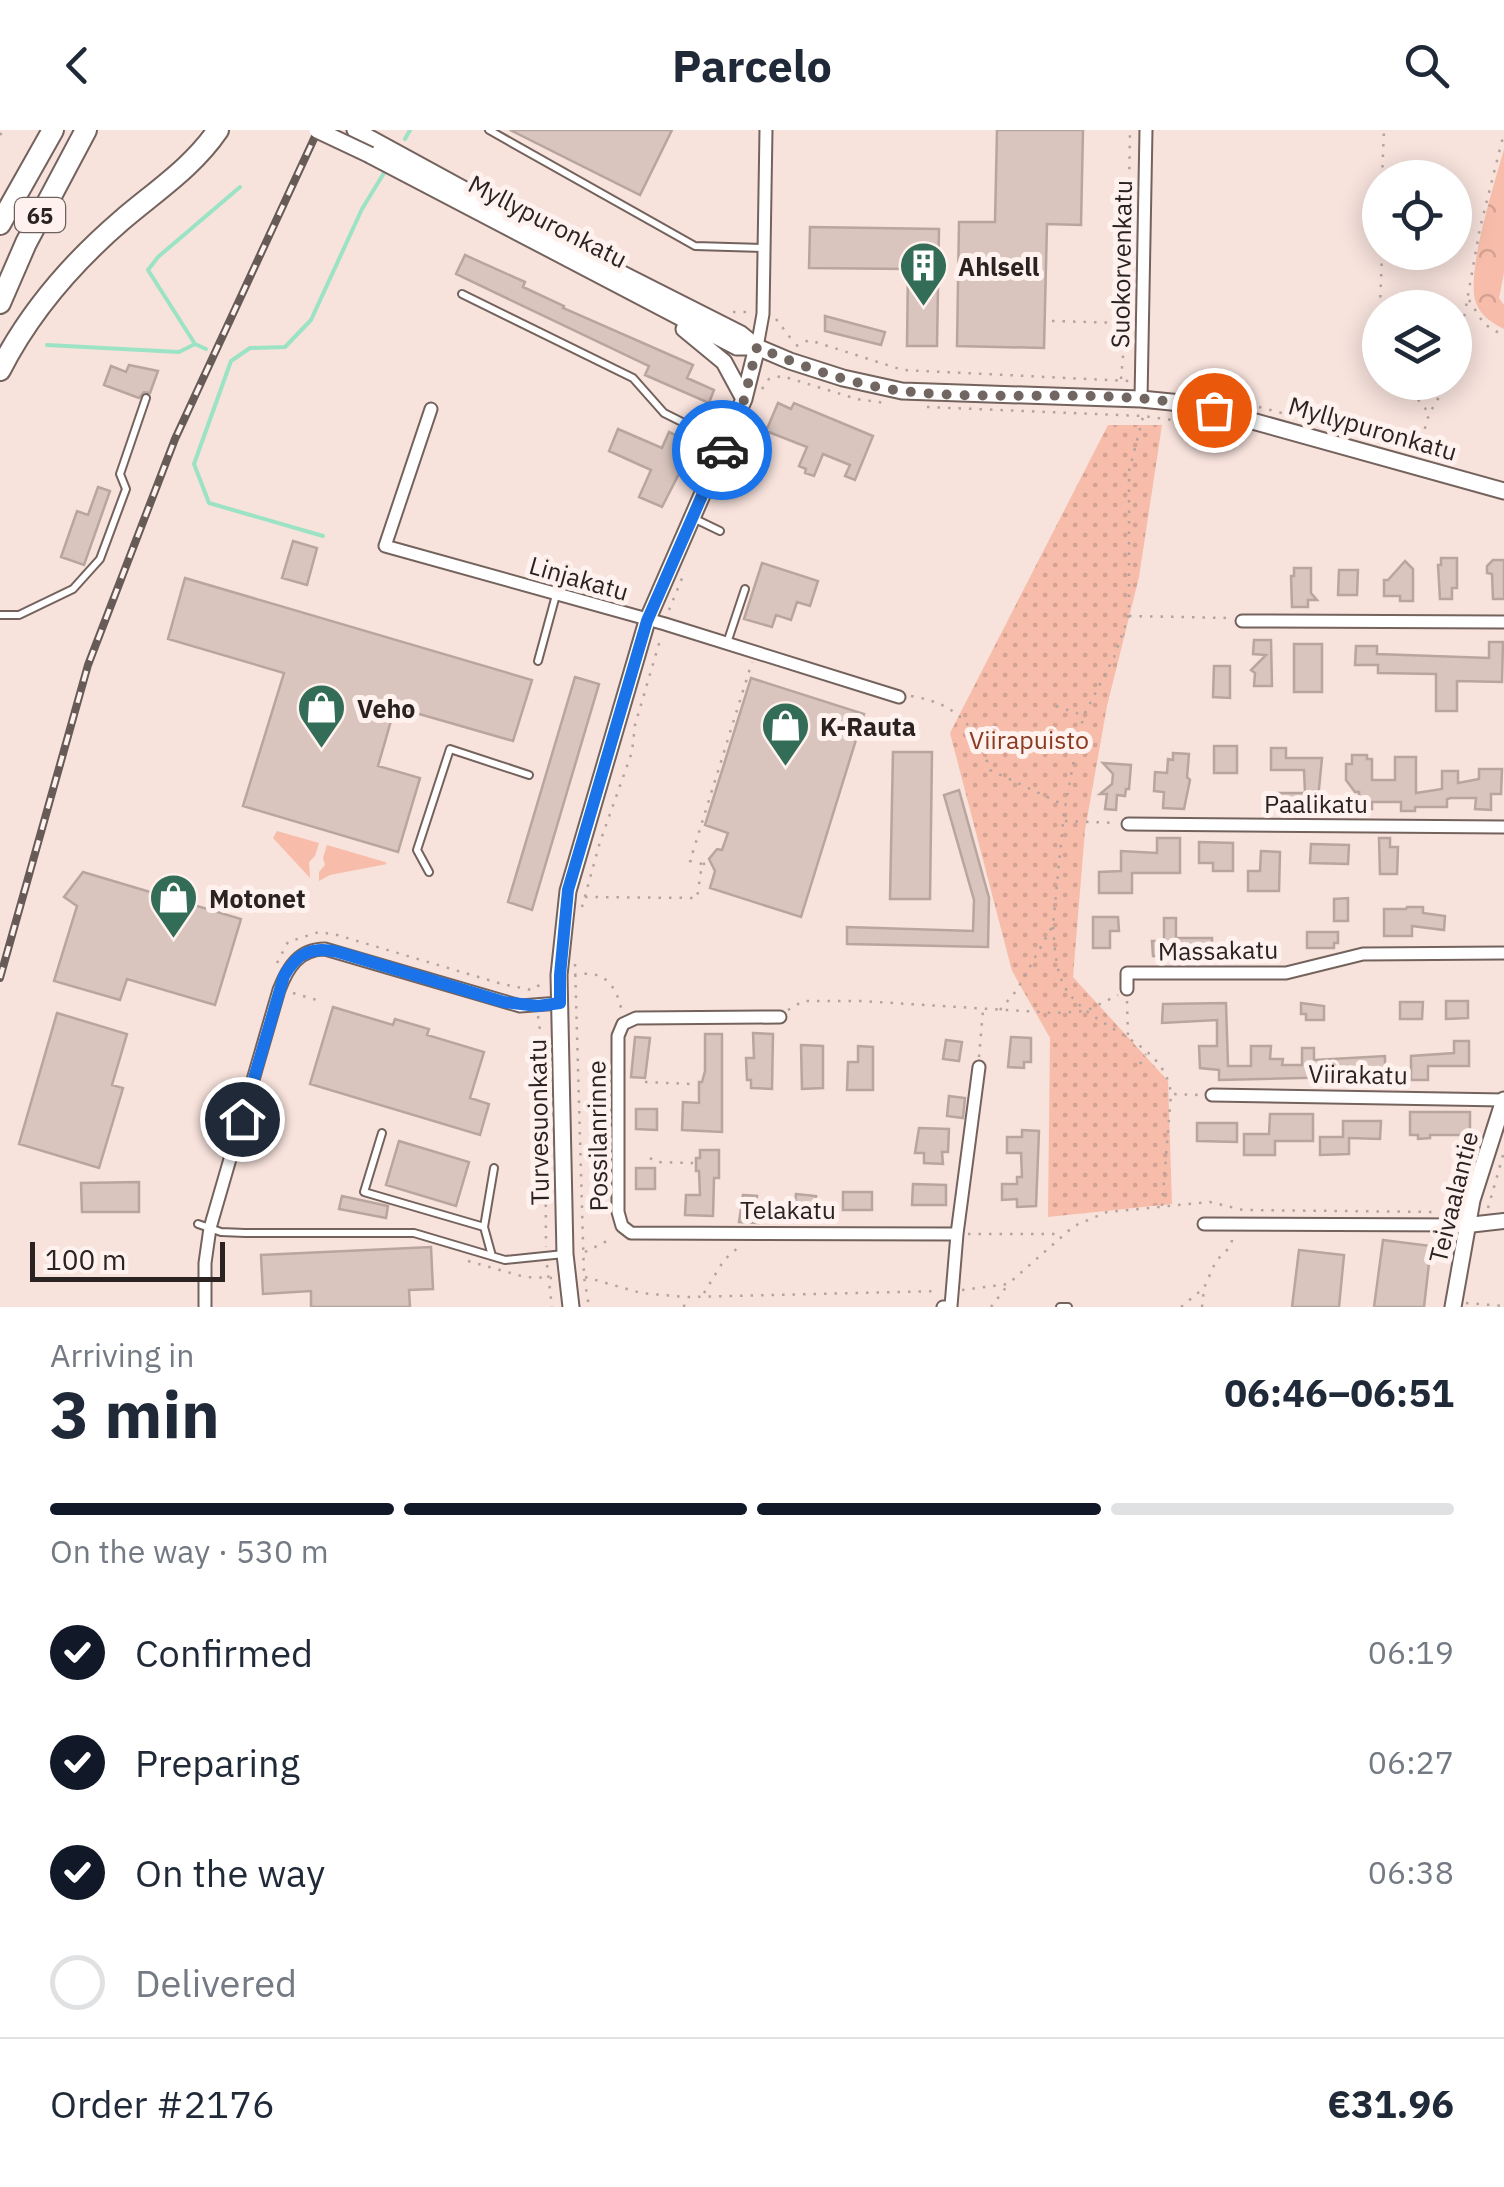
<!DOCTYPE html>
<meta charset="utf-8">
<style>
body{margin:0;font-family:"IBM Plex Sans",sans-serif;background:#f2f2f3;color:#1f2937;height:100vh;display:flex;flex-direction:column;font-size:38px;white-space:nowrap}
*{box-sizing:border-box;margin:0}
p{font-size:32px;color:#747a83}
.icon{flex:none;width:55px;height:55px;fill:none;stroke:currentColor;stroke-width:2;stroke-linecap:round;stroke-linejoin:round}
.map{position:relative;height:1177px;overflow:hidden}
.panel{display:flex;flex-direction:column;background:#fff;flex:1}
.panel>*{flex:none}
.tools{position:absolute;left:1362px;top:30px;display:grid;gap:20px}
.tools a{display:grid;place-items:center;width:110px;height:110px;border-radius:50%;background:#fff;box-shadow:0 5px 25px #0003;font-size:50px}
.scale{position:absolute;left:30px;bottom:25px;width:195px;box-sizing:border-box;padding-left:10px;border:5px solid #2b2321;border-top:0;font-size:28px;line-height:35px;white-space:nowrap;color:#2b2321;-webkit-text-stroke:8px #fff2ee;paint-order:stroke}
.pin{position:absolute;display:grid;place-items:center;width:85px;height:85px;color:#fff;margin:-42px;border:5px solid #fff;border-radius:50%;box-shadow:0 2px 10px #0007}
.courier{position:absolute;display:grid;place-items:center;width:100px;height:100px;margin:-50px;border:8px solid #1a73e8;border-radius:50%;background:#fff;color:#222;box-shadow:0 2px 12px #0007}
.head em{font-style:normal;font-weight:700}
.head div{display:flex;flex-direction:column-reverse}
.head{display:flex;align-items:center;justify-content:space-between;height:170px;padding:0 50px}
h1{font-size:65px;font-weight:700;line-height:75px}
.bar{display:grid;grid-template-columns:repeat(4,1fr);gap:15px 10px;align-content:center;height:120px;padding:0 50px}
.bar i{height:12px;border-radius:8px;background:#e0e1e3}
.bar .selected{background:#111827}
.bar p{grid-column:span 4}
.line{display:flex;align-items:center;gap:25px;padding:0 50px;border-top:2px solid #e0e1e3}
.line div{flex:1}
ol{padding:0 50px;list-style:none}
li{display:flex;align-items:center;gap:30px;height:110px}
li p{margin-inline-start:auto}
li .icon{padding:10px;border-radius:50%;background:#111827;color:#fff;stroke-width:4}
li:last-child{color:#747a83}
li i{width:55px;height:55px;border:5px solid #e0e1e3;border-radius:50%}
header{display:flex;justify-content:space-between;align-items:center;height:130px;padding:0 50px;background:#fff;font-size:45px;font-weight:700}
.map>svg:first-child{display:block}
.grass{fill:#f7bdaa}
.forest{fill:url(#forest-crowns)}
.park{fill:url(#park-dots)}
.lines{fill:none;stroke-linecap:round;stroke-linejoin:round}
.stream{stroke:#9be3c4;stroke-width:4}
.building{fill:#d9c5be;stroke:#b8a59e;stroke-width:2.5}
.service-casing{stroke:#74625d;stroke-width:10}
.minor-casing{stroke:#74625d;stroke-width:15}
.tertiary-casing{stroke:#74625d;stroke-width:18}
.secondary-casing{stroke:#74625d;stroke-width:19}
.trunk-casing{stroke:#74625d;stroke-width:24}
.path{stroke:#b3a39e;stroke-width:2.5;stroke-dasharray:2.5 8;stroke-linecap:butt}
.service{stroke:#fff;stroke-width:6}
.minor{stroke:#fff;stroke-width:11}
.tertiary{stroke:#fff;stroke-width:14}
.secondary{stroke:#fff;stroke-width:15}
.trunk{stroke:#fff;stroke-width:20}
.rail-casing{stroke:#675b58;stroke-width:8}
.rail{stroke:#fff2ee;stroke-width:4;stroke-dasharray:11;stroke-linecap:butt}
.secondary-bridge-casing{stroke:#74625d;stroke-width:19;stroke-linecap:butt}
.secondary-bridge{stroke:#fff;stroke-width:15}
.done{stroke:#726662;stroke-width:10;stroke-dasharray:0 18}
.route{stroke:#1a73e8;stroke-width:12}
.labels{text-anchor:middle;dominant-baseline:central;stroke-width:10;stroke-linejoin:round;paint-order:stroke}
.shield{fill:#fff2ee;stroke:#6b615e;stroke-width:2.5}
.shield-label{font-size:22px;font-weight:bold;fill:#2b2321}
.street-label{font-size:25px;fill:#2b2321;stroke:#fff2ee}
.poi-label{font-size:25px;font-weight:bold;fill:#2b2321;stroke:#fff2ee;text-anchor:start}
.park-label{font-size:25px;fill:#8a3b21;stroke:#fff2ee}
</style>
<header><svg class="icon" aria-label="back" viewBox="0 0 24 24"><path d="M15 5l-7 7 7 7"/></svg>Parcelo<svg class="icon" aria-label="search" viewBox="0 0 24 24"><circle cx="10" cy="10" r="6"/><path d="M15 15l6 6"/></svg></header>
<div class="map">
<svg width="1504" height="1177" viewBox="0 0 1504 1177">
<defs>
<pattern id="forest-crowns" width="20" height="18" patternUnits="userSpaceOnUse" patternTransform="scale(2.5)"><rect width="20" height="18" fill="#f7bdaa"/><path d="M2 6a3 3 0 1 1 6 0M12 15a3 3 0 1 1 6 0" fill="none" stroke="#d4a292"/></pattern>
<pattern id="park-dots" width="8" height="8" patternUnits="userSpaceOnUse" patternTransform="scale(2.5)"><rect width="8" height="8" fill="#f7bdaa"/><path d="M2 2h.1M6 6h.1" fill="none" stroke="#d4a292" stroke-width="1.8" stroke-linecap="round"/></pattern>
</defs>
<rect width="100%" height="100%" fill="#f7e2dc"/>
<path class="grass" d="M277,701l42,12 -4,13 -6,6 1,16 -37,-40z
M327,715l58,17 2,2 -57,11 -11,6v-9l6,-7 -2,-7z"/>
<path class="forest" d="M1504,19v124l-5,25 5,7v24c-12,-6 -23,-13 -28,-26 -11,-29 19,-121 28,-154z"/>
<path class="park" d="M1108,295h54l-23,152 -32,129 -22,124 -12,147 95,104 4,123 -124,13 2,-179 -38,-67 -62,-238z"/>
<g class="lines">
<path class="stream" d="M405,9l5,-9
M47,215l132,7 16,-8
M206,219l-11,-5 -47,-74 10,-13 82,-70
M323,406l-114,-33 -15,-39 37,-103 19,-13 35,-1 26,-27 51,-111 22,-36"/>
</g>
<path class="building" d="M510,0h162l-32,65z
M997,0h86l-2,95 -34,-1 -3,124 -87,-2 2,-124h36z
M810,97l129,2 -2,117h-30l1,-77 -99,-1z
M465,125l60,27 -2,5 41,19 -1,2 130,57 -6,13 27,12 -5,13 -64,-28 4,-9 -193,-92z
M825,186l60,16 -4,13 -56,-14z
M129,235l29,6 -8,22 -6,-1 -5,6 -35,-13 7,-19 15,6z
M778,273l13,6 3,-6 79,33 -18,44 -10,-4 5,-11 -27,-11 -9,22 -9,-3 1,-4 -7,-3 8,-19 -41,-16z
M618,299l44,19 7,-16 21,10 -7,14 4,2 -25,49 -23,-10 12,-27 -42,-19z
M98,357l12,4 -26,74 -23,-8 16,-46 11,4z
M293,411l24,7 -10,37 -25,-7z
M1441,428h16v30h-5v11h-12l-2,-34h3z
M1493,430h11v39h-11l-1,-25 -5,-1v-7z
M1405,431l8,8v32h-13v-5h-16v-16h4z
M762,433l56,18 -8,25 -13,-4 -6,18 -15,-5 -4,12 -28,-8z
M1294,438h17v25l6,7h-9v7h-16l-1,-31h3z
M1339,440h19l-1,25h-19z
M185,448l347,102 -19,61 -118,-34 -17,59 42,12 -22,74 -155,-46 41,-133 -116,-34z
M1254,510h17l1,46h-18l1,-13 -4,-3 15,-15 -13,-1z
M1489,512h14l-1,40 -45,-1v30h-21v-37l-58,-1v-8h-23l1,-19h21v8l112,4z
M1294,514h28v48h-28z
M1214,536h16v32l-17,-1z
M575,547l24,7 -67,226 -24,-8z
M751,548l113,36 -63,203 -91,-29 5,-17 -6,-12 8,-10 5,1 6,-17 -23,-8z
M1214,616h23v27h-23z
M1271,618h15v10h36l-5,51h-42v-16h30l-1,-23h-33z
M893,622h39l-2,147h-40z
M1173,623l16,1 -2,23 3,3 -6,29 -21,-1 1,-16 -10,-1 1,-19 12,1 1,-14 5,1z
M1352,625h15v4h5v21h23v-23h21v36l26,-4v-18h16v12l21,-4v-10h23l-1,25h-10v16l-16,-1 1,-11h-25l-4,1v8h-32v4h-14v-9h-29v7h-13v-17h-4l-9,-12v-16h6z
M1103,633l28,2 -2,24h-3l-1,7 -8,-1 -1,15 -11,-1 2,-15h-7l12,-10 1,-10z
M959,660l30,108 -1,49 -141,-3v-17l126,4 1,-31 -30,-105z
M1157,708h23v35h-48v20h-33v-21l22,-1v-20l36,2z
M1379,708h11v9h8l-1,27h-17z
M1199,712l34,1v28h-20v-8h-14z
M1311,714l38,1 -1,19 -38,-1z
M1261,721l19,1 -1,39h-31v-20h12z
M83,742l158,47 -26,86 -88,-26 -7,21 -66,-19 23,-75 -13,-9z
M1348,768v23h-14v-22z
M1407,777h16v6l22,3 -1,14 -32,-4v10h-28v-27h22z
M1093,787h25l1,14h-9v17h-17z
M1164,788h12v20h36v20l-59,-2 -1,-15h12z
M1307,802h31v11h-4v5h-27z
M1446,871h22v17l-22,1z
M1400,872h23l-1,17h-22z
M1226,873l2,63h23v-20h20l-1,13h13l-1,6h20v-17h12v12l71,-4v20l-166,4v-10l-19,-2 -1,-22h18v-26l-55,3 1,-19z
M1301,873l23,3v14h-18v-6h-5z
M333,877l60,18 2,-6 34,10 -2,6 57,17 -14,46 19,6 -9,31 -170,-51z
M57,883l70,21 -15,51 11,3 -24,80 -80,-24z
M753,903l20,1 -1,55 -21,-1v-8h-4l-1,-22h8z
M705,904h17v98l-40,-2 1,-28 16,1v-21h3l3,-11z
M635,907l15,1 -5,40 -14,-1z
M1011,907l20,1v24h-7v6l-16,-1z
M946,910l16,2 -3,19 -16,-2z
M1454,911h15v25h-41v14h-17v-24l43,-3z
M801,915l22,1v42l-21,1z
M858,916l15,1v43h-26l1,-28h10z
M949,966l16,2 -2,20 -16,-2z
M636,979h21v21l-21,-1z
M1410,982h60v23h-40v3l-12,1v-4h-8z
M1270,984h43v27h-38v14h-31v-21h25z
M1343,991h38l-1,18 -31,-1v16l-29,1v-18h23z
M1197,993h40v19l-40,-1z
M919,998l30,1 -1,23h-6l1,12 -19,-1v-10h-9z
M1022,1000l17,1 -3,75 -19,1v-8l-15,1v-16h15v-7h5l-1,-24h-14v-16h15z
M399,1011l70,21 -13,44 -70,-21z
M700,1020h19v28h-5l-1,38 -28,-1 1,-20h14l-1,-24h-3v-13h4z
M636,1038h19v21h-19z
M139,1052v30h-57l-1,-29z
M913,1054l33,1v20h-34z
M843,1062h29v18h-29z
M796,1064l20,2 -2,19 -20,-3z
M743,1065l14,1 -1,7 4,1 -1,19 -20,-1z
M342,1066l46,10 -2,12 -47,-9z
M1383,1110l48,6 -7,61h-50z
M431,1117l2,42 -24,1 1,17h-99v-16l-48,3 -2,-39z
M1299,1120l45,5 -5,52h-47z"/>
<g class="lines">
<defs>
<path id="service" d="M489,0l206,116 68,2
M462,164l171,84 31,35 60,30
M693,388l27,13
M0,485h19l54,-26 27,-30 26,-70 -6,-15 26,-76
M727,513l18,-54
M538,531l18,-66
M429,742l-12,-22 33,-101 79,26
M382,1003l-18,59 120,35 10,-59
M198,1094l23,8 24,1h169l91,27 59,-6
M484,1097l8,29
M1060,1177h8"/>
<path id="minor" d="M757,217l6,-33 3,-184
M1141,269l5,-269
M431,279l-46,137 280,78 234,73
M1242,491l262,1
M1128,694l376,3
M1127,859v-16h159l77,-19 141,-1
M780,887l-144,1 -13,6 -5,12v176l4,14 9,7 326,1
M1212,965l292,5
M1204,1094l264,1
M205,1177v-44l5,-35 69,-238c9,-23 20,-41 46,-41l195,57 40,-3
M943,1177l8,-1 6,-72 22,-167"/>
<path id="tertiary" d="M1468,1095l36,-4"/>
<path id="secondary" d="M355,0l222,121 164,83 16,13 33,14 53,17 59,13 239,8 50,5 313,87
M370,25l367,192h20
M684,199l40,33 20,37
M571,1177l-6,-53 -6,-279 9,-84 79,-270 97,-222 13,-52
M1453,1177l19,-107 32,-100"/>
<path id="trunk" d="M0,94l53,-94
M0,173l26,-60 60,-113
M0,240c30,-59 72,-107 122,-150 34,-29 71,-53 96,-90"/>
</defs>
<use href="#service" class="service-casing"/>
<use href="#minor" class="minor-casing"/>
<use href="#tertiary" class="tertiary-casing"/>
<use href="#secondary" class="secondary-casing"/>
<use href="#trunk" class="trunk-casing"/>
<path class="path" d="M0,5l4,-5
M1382,48l2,-48
M1469,170l15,24 20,12
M1380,178l2,-56
M1380,179v39
M733,182h16
M776,189l19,25
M1052,191l72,2
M796,216l13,-6 94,30 226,11
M1455,238l25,-140 24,-95
M1121,249l6,-70 3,-179
M1392,252l24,15 12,15
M762,259l7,-10 13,-3 75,23 28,4
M927,277l216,9 65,9
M1259,277l159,42
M1419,319l10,-35 19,-32
M669,480l16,-39
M1129,486l102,2
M911,566c48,8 65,31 79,74l76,36
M1056,576l26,9
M1065,691l52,2
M702,734l-12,-3 62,-199
M585,767l112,1 5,-34 9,-1
M582,777l18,-65 32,-90 3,-27 26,-88
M1053,797c2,20 2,44 13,62 26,42 99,50 105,105
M277,833l11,-21 31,-10 18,3 165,49 30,6 12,-8
M575,834l9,313 5,30
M574,845c30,-6 42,9 48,37
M293,863l27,8
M1127,871l1,37
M788,880l15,-9h57l196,12 30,-2 32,-16
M1000,880l17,-20 36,-65 11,-112 14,-75 6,-23 30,-58 15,-42v-144l14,-54
M538,886l7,49 1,182
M979,927l4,-47
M1140,934l6,-10
M645,952l47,2
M650,1028l6,4 37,1
M1162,1076l9,-112 29,1
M1488,1078l16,-56
M968,1104h92
M585,1122l28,-14
M468,1131l57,16 27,1
M547,1135l5,42
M585,1147l56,16 44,4 254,-6
M962,1160l46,-6 66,-58 33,-14 103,-10 33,8 194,2
M704,1163l20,-33 17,-15
M1466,1173l38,3
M684,1177l1,-9
M991,1177l16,-21
M1181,1177l23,-19 12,-27 14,-14 4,-13
M1202,1177l2,-18"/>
<use href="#service" class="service"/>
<use href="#minor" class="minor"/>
<use href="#tertiary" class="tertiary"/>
<use href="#secondary" class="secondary"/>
<use href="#trunk" class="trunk"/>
<defs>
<path id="rail" d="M0,848l88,-313 87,-226 143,-309"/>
</defs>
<use href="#rail" class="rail-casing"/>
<use href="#rail" class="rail"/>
<defs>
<path id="secondary-bridge" d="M317,0l53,25"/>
</defs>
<use href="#secondary-bridge" class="secondary-bridge-casing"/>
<use href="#secondary-bridge" class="secondary-bridge"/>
</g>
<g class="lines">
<path class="done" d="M722,320l22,-50 13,-53c46,20 96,38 146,44 103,12 210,-6 311,19"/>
<path class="route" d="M242,989l42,-143c13,-23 28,-30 54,-24l166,50 34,4 22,-3v-28l8,-85 79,-269 75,-171"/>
</g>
<defs>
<symbol id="building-pin" viewBox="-11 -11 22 30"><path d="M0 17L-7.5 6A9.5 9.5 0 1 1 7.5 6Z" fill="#336d57" stroke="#fff2ee"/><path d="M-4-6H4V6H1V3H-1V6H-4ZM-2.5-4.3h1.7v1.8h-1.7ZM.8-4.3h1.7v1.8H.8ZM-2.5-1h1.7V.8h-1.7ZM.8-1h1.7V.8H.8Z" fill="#fff"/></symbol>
<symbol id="shop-pin" viewBox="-11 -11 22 30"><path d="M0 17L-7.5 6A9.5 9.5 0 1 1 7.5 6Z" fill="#336d57" stroke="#fff2ee"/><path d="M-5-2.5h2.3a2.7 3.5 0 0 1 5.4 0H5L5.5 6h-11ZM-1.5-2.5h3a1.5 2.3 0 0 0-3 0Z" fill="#fff"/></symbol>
</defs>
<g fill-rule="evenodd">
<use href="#building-pin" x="896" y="108" width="55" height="75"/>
<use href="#shop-pin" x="294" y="550" width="55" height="75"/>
<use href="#shop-pin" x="758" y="568" width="55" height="75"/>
<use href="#shop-pin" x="146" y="740" width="55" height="75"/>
</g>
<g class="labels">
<rect class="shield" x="15" y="68" width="50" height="34" rx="8"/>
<g class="shield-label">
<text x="40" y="85">65</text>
</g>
<g class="street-label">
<text transform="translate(548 91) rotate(27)">Myllypuronkatu</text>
<text transform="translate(1121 134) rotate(-89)">Suokorvenkatu</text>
<text transform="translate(1373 298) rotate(16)">Myllypuronkatu</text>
<text transform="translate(579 448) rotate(16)">Linjakatu</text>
<text x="1316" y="673">Paalikatu</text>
<text transform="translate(1218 820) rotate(-1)">Massakatu</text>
<text transform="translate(1358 944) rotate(1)">Viirakatu</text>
<text transform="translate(538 992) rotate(-91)">Turvesuonkatu</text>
<text transform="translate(597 1006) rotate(-91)">Possilanrinne</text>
<text transform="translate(1453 1067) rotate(-76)">Teivaalantie</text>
<text x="788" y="1079">Telakatu</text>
</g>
<g class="poi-label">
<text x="958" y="136">Ahlsell</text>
<text x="357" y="578">Veho</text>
<text x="820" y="596">K-Rauta</text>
<text x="209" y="768">Motonet</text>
</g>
<g class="park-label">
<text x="1029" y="609">Viirapuisto</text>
</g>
</g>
</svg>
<div class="tools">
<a><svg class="icon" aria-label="locate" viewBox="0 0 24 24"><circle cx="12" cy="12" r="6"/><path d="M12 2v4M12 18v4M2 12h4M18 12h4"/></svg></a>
<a><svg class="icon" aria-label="layers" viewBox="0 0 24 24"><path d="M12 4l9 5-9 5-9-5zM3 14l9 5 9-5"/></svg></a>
</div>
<div class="scale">100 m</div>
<div class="pin" style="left:1214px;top:280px;background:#ea580c"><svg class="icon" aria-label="bag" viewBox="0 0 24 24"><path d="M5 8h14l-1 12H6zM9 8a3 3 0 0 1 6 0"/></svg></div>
<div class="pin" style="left:242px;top:989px;background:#1f2937"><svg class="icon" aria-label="home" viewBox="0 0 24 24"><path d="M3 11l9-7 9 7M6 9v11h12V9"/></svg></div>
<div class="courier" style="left:722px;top:320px"><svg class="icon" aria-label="car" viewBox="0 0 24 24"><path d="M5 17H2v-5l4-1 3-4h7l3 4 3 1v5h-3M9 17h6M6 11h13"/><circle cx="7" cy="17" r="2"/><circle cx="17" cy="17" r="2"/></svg></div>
</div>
<section class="panel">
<div class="head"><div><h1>3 min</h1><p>Arriving in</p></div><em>06:46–06:51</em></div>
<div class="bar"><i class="selected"></i><i class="selected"></i><i class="selected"></i><i></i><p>On the way · 530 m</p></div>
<ol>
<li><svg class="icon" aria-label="check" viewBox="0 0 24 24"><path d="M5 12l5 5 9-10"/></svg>Confirmed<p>06:19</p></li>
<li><svg class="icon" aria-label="check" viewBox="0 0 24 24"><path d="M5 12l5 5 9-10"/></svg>Preparing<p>06:27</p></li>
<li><svg class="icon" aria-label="check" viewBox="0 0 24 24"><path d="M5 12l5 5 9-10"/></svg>On the way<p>06:38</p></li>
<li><i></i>Delivered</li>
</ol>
<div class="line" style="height:130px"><div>Order #2176</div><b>€31.96</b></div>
</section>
